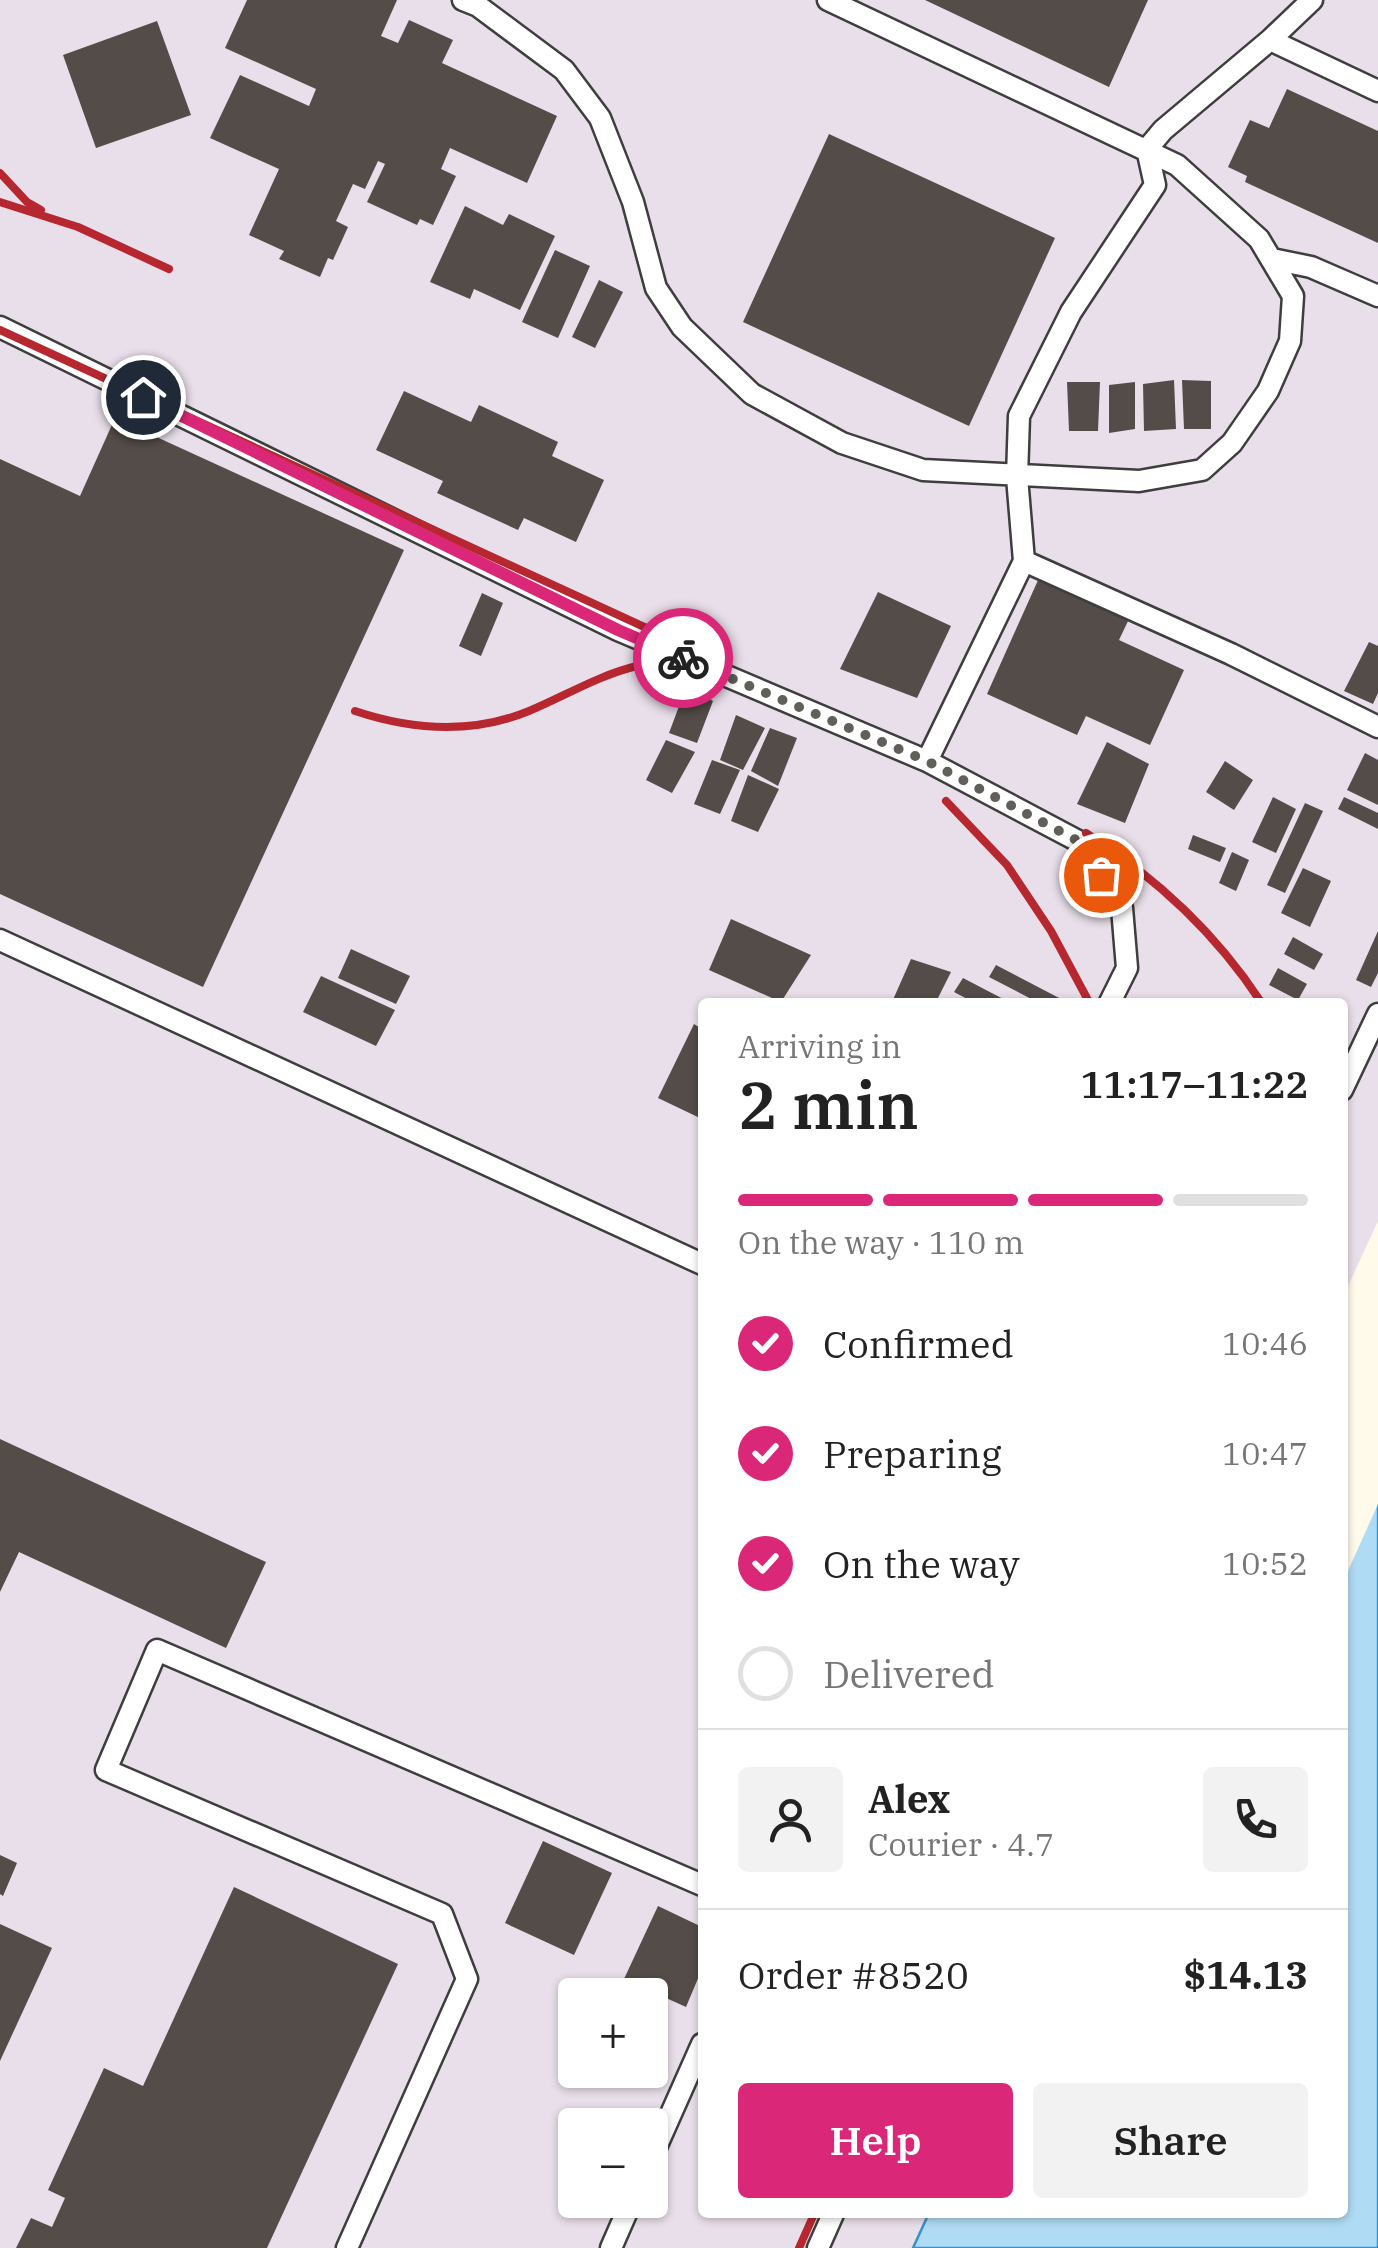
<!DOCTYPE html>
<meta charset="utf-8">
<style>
body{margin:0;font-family:"IBM Plex Serif",serif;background:#f2f2f2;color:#222;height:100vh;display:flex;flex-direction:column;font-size:38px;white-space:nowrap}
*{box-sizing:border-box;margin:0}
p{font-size:32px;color:#767676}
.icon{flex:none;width:55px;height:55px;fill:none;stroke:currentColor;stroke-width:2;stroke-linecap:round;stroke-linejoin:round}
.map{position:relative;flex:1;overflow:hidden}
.side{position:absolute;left:698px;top:998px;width:650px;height:1220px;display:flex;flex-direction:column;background:#fff;border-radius:10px;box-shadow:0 2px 8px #0004}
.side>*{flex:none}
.controls{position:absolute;left:558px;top:1978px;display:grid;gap:20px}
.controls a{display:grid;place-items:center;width:110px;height:110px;border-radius:10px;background:#fff;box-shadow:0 2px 8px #0004;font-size:50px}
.pin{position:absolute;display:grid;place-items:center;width:85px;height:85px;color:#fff;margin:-42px;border:5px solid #fff;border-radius:50%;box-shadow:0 2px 10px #0007}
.courier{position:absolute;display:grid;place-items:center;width:100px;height:100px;margin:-50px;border:8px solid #db2777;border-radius:50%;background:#fff;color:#222;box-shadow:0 2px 12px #0007}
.headline em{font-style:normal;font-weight:600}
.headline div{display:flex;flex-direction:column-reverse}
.headline{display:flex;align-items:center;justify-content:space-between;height:170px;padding:0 40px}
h1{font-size:65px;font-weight:600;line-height:75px}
.bar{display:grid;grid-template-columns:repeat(4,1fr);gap:15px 10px;align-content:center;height:120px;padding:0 40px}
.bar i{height:12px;border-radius:8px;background:#e0e0e0}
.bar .on{background:#db2777}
.bar p{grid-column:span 4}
.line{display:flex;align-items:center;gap:25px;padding:0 40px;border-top:2px solid #e0e0e0}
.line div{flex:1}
.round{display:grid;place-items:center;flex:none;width:105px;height:105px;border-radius:10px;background:#f2f2f2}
ol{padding:0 40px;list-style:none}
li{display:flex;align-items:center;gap:30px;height:110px}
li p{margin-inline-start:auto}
li .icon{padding:10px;border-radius:50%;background:#db2777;color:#fff;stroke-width:4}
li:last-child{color:#767676}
li i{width:55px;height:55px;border:5px solid #e0e0e0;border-radius:50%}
.cta{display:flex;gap:20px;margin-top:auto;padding:20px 40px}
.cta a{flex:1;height:115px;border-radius:10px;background:#db2777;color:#fff;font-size:40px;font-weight:600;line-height:115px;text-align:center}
.cta a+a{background:#f2f2f2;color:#222}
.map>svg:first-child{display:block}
.industrial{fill:#e9dfea;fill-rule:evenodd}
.water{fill:#b0dbf4;stroke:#3991ca;stroke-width:2.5}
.pier{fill:#fffaea}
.building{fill:#544c48}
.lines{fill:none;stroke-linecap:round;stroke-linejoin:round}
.service-casing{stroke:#3e3e3e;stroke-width:25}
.service{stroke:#fff;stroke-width:20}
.rail{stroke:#b7272f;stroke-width:8}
.done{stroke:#605f59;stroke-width:10;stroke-dasharray:0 18}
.route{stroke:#db2777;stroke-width:12}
</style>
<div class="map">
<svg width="1378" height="2248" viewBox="0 0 1378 2248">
<rect width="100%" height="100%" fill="#fffaea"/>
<path class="industrial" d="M0,0h1378v2248h-1378zM702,1002h640v1210h-640zM575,1995h75v75h-75zM575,2125h75v75h-75z"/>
<path class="water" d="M1378,1226v1022h-465l16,-35 413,-1v-908z"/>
<path class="pier" d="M1378,1221v283l-30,67 -6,-2 1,-272z"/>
<path class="building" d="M247,0h150l-16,36 17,7 11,-23 44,20 -11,23 115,53 -30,67 -77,-35 -9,21 15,7 -23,49 -13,-6 -3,6 -50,-23 18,-38 -7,-3 -13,28 -12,-5 -17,37 12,6 -15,33 -5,-2 -8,19 -41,-18 5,-8 -35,-16 30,-66 -69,-31 30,-63 69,31 7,-17 -91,-41z
M925,0h223l-39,87z
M157,21l34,94 -95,33 -33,-93z
M1287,89l91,42v112l-133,-61 2,-6 -19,-9 22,-47 19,8z
M829,134l226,104 -86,188 -226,-104z
M465,206l38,19 6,-11 46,22 -35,74 -46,-21 -4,10 -40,-17z
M555,250l35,16 -32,72 -36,-16z
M599,280l24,12 -28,56 -23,-11z
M1174,380l2,49 -32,2 -1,-47z
M1182,380l29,1v48h-27z
M1067,382h33l-2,49h-29z
M1135,382v47l-26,4v-48z
M404,391l67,31 8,-17 79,37 -6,14 52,24 -28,62 -52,-24 -6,12 -81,-37 6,-12 -67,-31z
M115,418l289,132 -201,437 -203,-93v-435l80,37z
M1039,578l90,41 -10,21 65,30 -34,75 -64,-29 -9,19 -90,-41z
M878,592l73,34 -34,72 -77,-29z
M482,593l21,10 -22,53 -22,-10z
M1369,642l9,4v47l-5,11 -29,-13z
M687,685l26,16 -16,42 -28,-10z
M736,715l29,13 -22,42 -23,-10z
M770,728l27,10 -19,48 -27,-15z
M666,740l29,12 -23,41 -26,-13z
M1107,742l42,22 -24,59 -48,-19z
M1365,753l13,7v45l-31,-15z
M712,760l28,10 -20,44 -26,-10z
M1225,761l28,19 -19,30 -28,-18z
M748,775l31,14 -21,43 -27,-11z
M1273,797l23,12 -20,44 -24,-11z
M1344,797l34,16v16l-40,-20z
M1305,803l18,8 -38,82 -18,-8z
M1193,835l33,13 -6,14 -32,-13z
M1232,852l17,8 -13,31 -17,-8z
M1303,868l28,13 -21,46 -29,-14z
M731,919l80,36 -30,47 -72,-32z
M1378,931v42l-7,14 -15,-7z
M1293,937l30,17 -9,16 -30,-16z
M351,949l59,27 -14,28 -58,-26z
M911,959l40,13 -15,30h-44z
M996,965l67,35 -2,2h-24l-48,-25z
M1278,968l29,16 -9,16 -29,-15z
M321,976l74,34 -19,36 -73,-34z
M963,978l46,24h-36l-19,-10z
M694,1024l8,5v90l-44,-21z
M0,1439l266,123 -40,86 -207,-96 -19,40z
M543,1841l69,32 -38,82 -69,-32z
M0,1855l17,8 -14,33 -3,-2z
M234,1887l164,77 -131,284h-251l15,-30 21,9 13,-29 -17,-8 56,-122 39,18z
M658,1906l44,21v42l-16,38 -62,-28z
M0,1924l52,24 -52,113z"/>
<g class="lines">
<defs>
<path id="service" d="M463,0l15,6 86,64 36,48 33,84 23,86 26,39 70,67 90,49 81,27 216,11 63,-11 30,-27 36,-52 22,-50 3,-45 -34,-57 -82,-74 -349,-165
M1270,40l42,-40
M1272,259l39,8 67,29
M0,327l618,303 309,131 153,81 42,66 5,60 -17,34
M1024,561l207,93 147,73
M927,761l97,-200 -7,-84 2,-61 52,-104 84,-127 -8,-36 16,-19 107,-90 108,51
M0,940l702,324
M1342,1090l36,-76
M650,2161l52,-117
M347,2248l120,-269 -25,-65 -336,-144 51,-120 545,235
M611,2248l21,-48
M818,2248l16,-36"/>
</defs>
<use href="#service" class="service-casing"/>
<use href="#service" class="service"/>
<path class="rail" d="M0,173l27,29 14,8
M0,202l78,25 91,42
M0,330l679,313
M355,711c57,19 118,23 174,0 36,-15 70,-36 108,-45 29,-6 56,-2 85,1
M946,801l61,64 44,66 38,71
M1086,833c71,45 129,99 175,169
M799,2248l16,-36"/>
</g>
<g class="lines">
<path class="done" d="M683,658l244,103 153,81 21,33"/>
<path class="route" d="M143,397l475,233 65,28"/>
</g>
</svg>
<div class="controls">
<a>+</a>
<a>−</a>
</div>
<div class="pin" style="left:1101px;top:875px;background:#ea580c"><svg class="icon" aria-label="bag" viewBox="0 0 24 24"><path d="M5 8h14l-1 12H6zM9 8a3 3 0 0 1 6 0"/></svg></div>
<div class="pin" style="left:143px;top:397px;background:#1f2937"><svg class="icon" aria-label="home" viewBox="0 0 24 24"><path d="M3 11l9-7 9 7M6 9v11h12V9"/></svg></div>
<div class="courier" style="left:683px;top:658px"><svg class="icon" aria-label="bike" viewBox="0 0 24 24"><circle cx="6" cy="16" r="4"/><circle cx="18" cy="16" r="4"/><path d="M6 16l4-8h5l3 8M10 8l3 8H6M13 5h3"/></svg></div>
<section class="side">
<div class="headline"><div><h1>2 min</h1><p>Arriving in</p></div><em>11:17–11:22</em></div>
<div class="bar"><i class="on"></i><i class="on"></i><i class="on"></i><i></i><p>On the way · 110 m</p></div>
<ol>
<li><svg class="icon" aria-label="check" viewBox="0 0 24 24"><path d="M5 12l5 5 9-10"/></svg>Confirmed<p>10:46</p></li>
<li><svg class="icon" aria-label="check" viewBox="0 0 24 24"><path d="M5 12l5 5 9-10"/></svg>Preparing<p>10:47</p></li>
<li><svg class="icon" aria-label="check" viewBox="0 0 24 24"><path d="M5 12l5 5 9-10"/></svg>On the way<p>10:52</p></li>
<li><i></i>Delivered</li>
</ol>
<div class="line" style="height:180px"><a class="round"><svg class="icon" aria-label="person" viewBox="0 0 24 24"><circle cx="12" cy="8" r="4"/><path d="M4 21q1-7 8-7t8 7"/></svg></a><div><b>Alex</b><p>Courier · 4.7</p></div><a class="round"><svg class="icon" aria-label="phone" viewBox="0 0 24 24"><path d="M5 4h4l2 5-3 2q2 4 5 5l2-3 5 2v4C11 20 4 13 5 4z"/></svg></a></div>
<div class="line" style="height:130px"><div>Order #8520</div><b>$14.13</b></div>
<div class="cta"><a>Help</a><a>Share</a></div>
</section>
</div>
